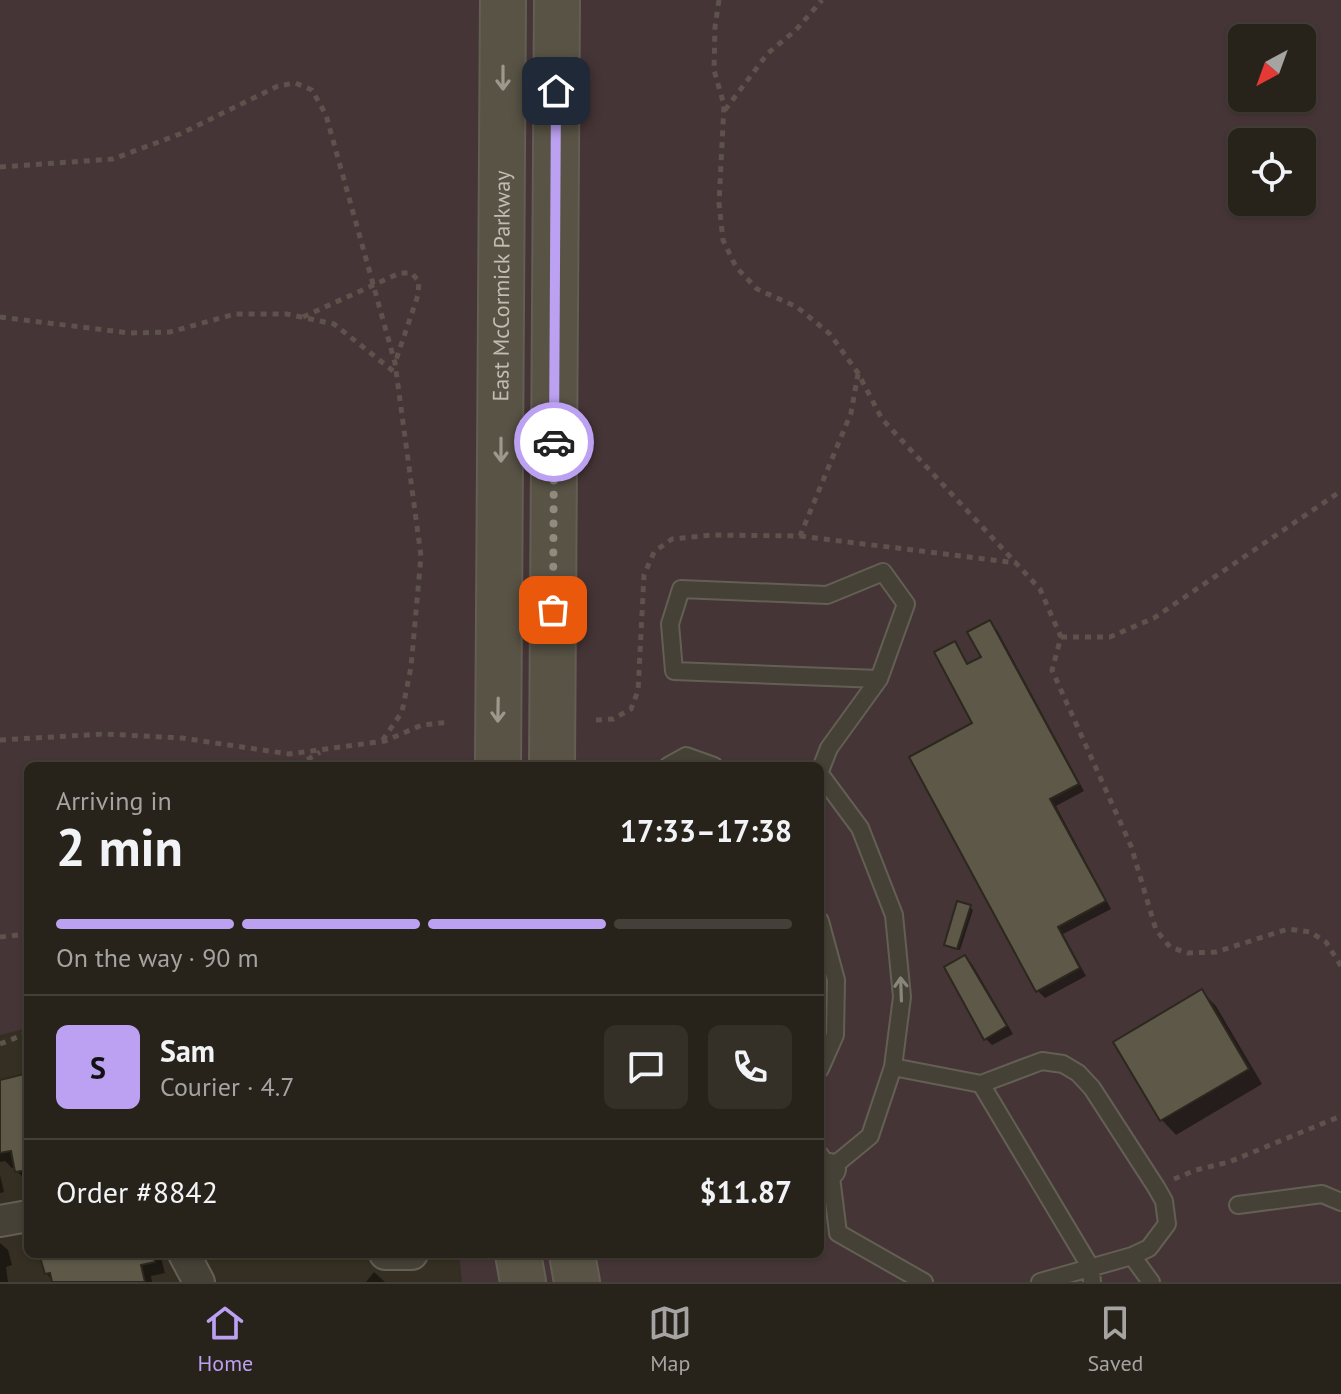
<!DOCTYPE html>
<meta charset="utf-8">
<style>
body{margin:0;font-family:"PT Sans",sans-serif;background:#342f27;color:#f1f3f6;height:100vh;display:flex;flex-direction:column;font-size:30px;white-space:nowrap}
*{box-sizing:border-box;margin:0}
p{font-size:26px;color:#a5a4a2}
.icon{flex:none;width:44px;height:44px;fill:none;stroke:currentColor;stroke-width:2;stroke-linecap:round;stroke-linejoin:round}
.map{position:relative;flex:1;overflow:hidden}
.sheet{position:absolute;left:24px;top:762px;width:800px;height:496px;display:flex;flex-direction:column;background:#28231a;border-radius:12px;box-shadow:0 2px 6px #0004,0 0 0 2px #444039}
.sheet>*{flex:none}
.needle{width:52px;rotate:221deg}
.tools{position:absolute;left:1228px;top:24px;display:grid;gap:16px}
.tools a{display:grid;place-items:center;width:88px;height:88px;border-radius:12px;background:#28231a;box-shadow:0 2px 6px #0004,0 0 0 2px #444039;font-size:40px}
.pin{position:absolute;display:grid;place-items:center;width:68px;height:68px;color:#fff;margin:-34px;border-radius:16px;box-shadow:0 4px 12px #0006}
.courier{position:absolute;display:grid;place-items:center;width:80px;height:80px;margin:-40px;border:6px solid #bca0f2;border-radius:50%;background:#fff;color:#222;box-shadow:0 2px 10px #0007}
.headline em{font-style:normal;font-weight:600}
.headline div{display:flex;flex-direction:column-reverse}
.headline{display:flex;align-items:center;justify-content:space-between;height:136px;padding:0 32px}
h1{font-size:52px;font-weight:600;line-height:60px}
.bar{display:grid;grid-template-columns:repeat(4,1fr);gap:12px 8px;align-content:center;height:96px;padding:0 32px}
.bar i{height:10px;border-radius:6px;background:#444039}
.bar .current{background:#bca0f2}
.bar p{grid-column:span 4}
.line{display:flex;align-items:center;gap:20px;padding:0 32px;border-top:2px solid #444039}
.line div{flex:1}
.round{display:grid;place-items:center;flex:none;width:84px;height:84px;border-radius:12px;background:#342f27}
.menu{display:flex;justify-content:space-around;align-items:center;height:112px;border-top:2px solid #444039;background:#28231a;font-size:22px;color:#a5a4a2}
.menu a{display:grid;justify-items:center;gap:4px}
.menu .current{color:#bca0f2}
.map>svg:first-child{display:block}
.green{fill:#463536;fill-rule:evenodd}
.shadow{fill:#0007}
.building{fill:#5e5849;stroke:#2c281d;stroke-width:2}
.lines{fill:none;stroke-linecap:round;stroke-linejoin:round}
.lane-casing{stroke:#635f54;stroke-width:20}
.street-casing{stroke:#635f54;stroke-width:34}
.secondary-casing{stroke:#635f54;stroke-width:48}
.path{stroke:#5e524d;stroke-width:5;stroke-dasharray:6 6;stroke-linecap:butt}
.lane{stroke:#464136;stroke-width:16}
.street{stroke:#464136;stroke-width:30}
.secondary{stroke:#585345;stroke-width:44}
.oneway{stroke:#9d988b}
.oneway2{stroke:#8a857a}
.done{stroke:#918b7f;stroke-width:8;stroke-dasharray:0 14.4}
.route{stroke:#bca0f2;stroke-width:10}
.labels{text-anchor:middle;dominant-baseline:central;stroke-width:6;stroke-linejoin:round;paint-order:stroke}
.street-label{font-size:22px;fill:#c2bdb1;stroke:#2a261c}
</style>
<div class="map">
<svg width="1341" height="1282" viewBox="0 0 1341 1282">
<rect width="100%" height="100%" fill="#352f23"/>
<path class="green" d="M0,0h1341v1282h-879l-3,-28h361v-488h-792v262l-28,7zM1242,38h60v60h-60zM1242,142h60v60h-60z"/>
<path class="shadow" d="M990,623l7,7 87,161 -28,15 55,103 -48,25 23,42 -41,22 -7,-7 -127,-234 64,-33 -21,-81 15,23 14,-8z
M970,907l3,3 -13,40 -11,-3 -3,-3z
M965,958l7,6 41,70 -21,11 -7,-7z
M1202,992l14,14 46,78 -86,51 -14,-15 -47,-77z
M28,1076v106l-11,-11 -1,-4 -4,1 -7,-7 -5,1v-80z
M0,1175l4,17 -4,1z
M0,1243l8,7 4,15 -6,2 2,15h-8z
M41,1254h119l5,19 -14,3 1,6h-98l-8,-9z
M374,1272l11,10h-19z"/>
<path class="building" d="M990,620l89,164 -29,15 56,102 -48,26 22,41 -44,24 -127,-235 63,-34 -38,-71 21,-11 12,23 14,-7 -14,-25z
M957,901l14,4 -14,44 -13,-4z
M965,955l42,71 -23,14 -40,-73z
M1202,989l47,80 -89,52 -47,-79z
M28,1073v97l-13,2 -4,-21 -11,2v-73z
M39,1254h53v2l61,-2 2,8 -14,3 4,17h-93l-2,-9 -5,1z"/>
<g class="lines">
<defs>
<path id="lane" d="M668,766l18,-10 28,10
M820,771l9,-23 50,-69 27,-75 -23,-32 -56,23 -146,-6 -11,35 4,47 205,8
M820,774l40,54 34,87 8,82 -9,70
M820,921l16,59 -1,55 -15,34
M981,1084l110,184 1,14
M820,1155l10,14 8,64 86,49
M830,1169l40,-33 23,-69 88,17 61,-23 21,3 15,9 14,15 64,99 8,14 3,23 -18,24 -17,8 -92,26
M1238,1205l84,-11 19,8
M1132,1256l19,26"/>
<path id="street" d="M820,1175l10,-6
M0,1221l28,-5
M184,1254l15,28
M385,1254h27"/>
<g id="secondary">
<path id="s1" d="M498,766l5,-766"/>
<path d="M552,766l5,-766"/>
<path d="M518,1254l5,28"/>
<path d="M572,1254l5,28"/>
</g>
</defs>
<use href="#lane" class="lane-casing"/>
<use href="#street" class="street-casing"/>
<use href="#secondary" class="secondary-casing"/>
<path class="path" d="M719,0l-4,27 -1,43 10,35 -5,98 4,37 13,27 21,22 40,18 33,27 28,39 24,46 158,170 21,48 -9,33 79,176 25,84 14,17 18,6 28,-1 72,-23 22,3 16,10 15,24
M725,110l43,-57 28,-23 26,-30
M0,167l113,-8 67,-25 98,-48 17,-3 17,7 14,25 69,248 26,193 -10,111 -9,45 -20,29
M0,317l129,16 41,-1 65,-18h52l47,10 63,50
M303,317l97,-44h11l8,8 -1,14 -23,68
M800,536l217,27
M1061,637h49l44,-19 187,-127
M596,720l17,-1 18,-10 7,-18 6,-116 10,-23 18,-13 40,-4 88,1 51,-123 7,-39
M0,740l104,-6 78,4 107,16 96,-13 37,-16 28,-3
M297,766l23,-14
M0,937l28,-3
M0,1044l28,-11
M1174,1179l22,-9 33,-8 112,-46"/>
<use href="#lane" class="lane"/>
<use href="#street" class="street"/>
<use href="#secondary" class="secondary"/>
</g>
<defs><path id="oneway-shaft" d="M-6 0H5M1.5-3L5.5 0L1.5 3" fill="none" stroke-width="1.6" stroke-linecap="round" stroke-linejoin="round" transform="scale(2)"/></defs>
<g class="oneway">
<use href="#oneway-shaft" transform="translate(503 78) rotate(90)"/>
<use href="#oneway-shaft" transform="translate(501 450) rotate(90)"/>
<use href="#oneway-shaft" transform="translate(498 710) rotate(91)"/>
</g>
<use class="oneway2" href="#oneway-shaft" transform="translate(901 989) rotate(-92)"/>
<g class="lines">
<path class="done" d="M553,610l1,-168"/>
<path class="route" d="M554,442l2,-351"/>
</g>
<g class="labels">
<g class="street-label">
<text stroke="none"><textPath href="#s1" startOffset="480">East McCormick Parkway</textPath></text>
</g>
</g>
</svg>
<div class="tools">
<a><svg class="needle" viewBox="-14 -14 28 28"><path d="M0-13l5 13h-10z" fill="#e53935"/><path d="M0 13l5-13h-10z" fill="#a5a4a2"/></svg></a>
<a><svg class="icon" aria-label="locate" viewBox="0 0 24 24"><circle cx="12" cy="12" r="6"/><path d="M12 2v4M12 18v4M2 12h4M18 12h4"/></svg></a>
</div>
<div class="pin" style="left:553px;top:610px;background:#ea580c"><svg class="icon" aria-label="bag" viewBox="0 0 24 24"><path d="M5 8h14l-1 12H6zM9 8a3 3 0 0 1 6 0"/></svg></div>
<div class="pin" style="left:556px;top:91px;background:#1f2937"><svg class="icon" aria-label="home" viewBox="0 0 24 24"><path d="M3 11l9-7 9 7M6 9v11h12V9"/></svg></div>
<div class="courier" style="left:554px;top:442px"><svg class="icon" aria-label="car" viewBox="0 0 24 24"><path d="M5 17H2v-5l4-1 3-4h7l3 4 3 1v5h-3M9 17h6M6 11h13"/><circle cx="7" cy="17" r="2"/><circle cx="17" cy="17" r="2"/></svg></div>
<section class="sheet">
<div class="headline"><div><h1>2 min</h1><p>Arriving in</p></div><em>17:33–17:38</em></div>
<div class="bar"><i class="current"></i><i class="current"></i><i class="current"></i><i></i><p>On the way · 90 m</p></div>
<div class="line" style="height:144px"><b class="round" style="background:#bca0f2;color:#111">S</b><div><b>Sam</b><p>Courier · 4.7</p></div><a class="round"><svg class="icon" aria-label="chat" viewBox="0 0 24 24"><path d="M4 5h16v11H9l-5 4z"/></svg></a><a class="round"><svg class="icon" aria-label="phone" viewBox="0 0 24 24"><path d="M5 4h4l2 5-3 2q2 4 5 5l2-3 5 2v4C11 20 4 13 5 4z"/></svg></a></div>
<div class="line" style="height:104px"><div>Order #8842</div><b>$11.87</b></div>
</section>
</div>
<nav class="menu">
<a class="current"><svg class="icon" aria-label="home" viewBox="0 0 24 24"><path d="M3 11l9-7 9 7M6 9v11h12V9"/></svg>Home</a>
<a><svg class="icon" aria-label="map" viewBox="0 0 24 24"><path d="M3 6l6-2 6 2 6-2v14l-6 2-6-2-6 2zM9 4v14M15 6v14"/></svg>Map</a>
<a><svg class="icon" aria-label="saved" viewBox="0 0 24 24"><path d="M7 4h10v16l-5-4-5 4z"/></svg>Saved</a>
</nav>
